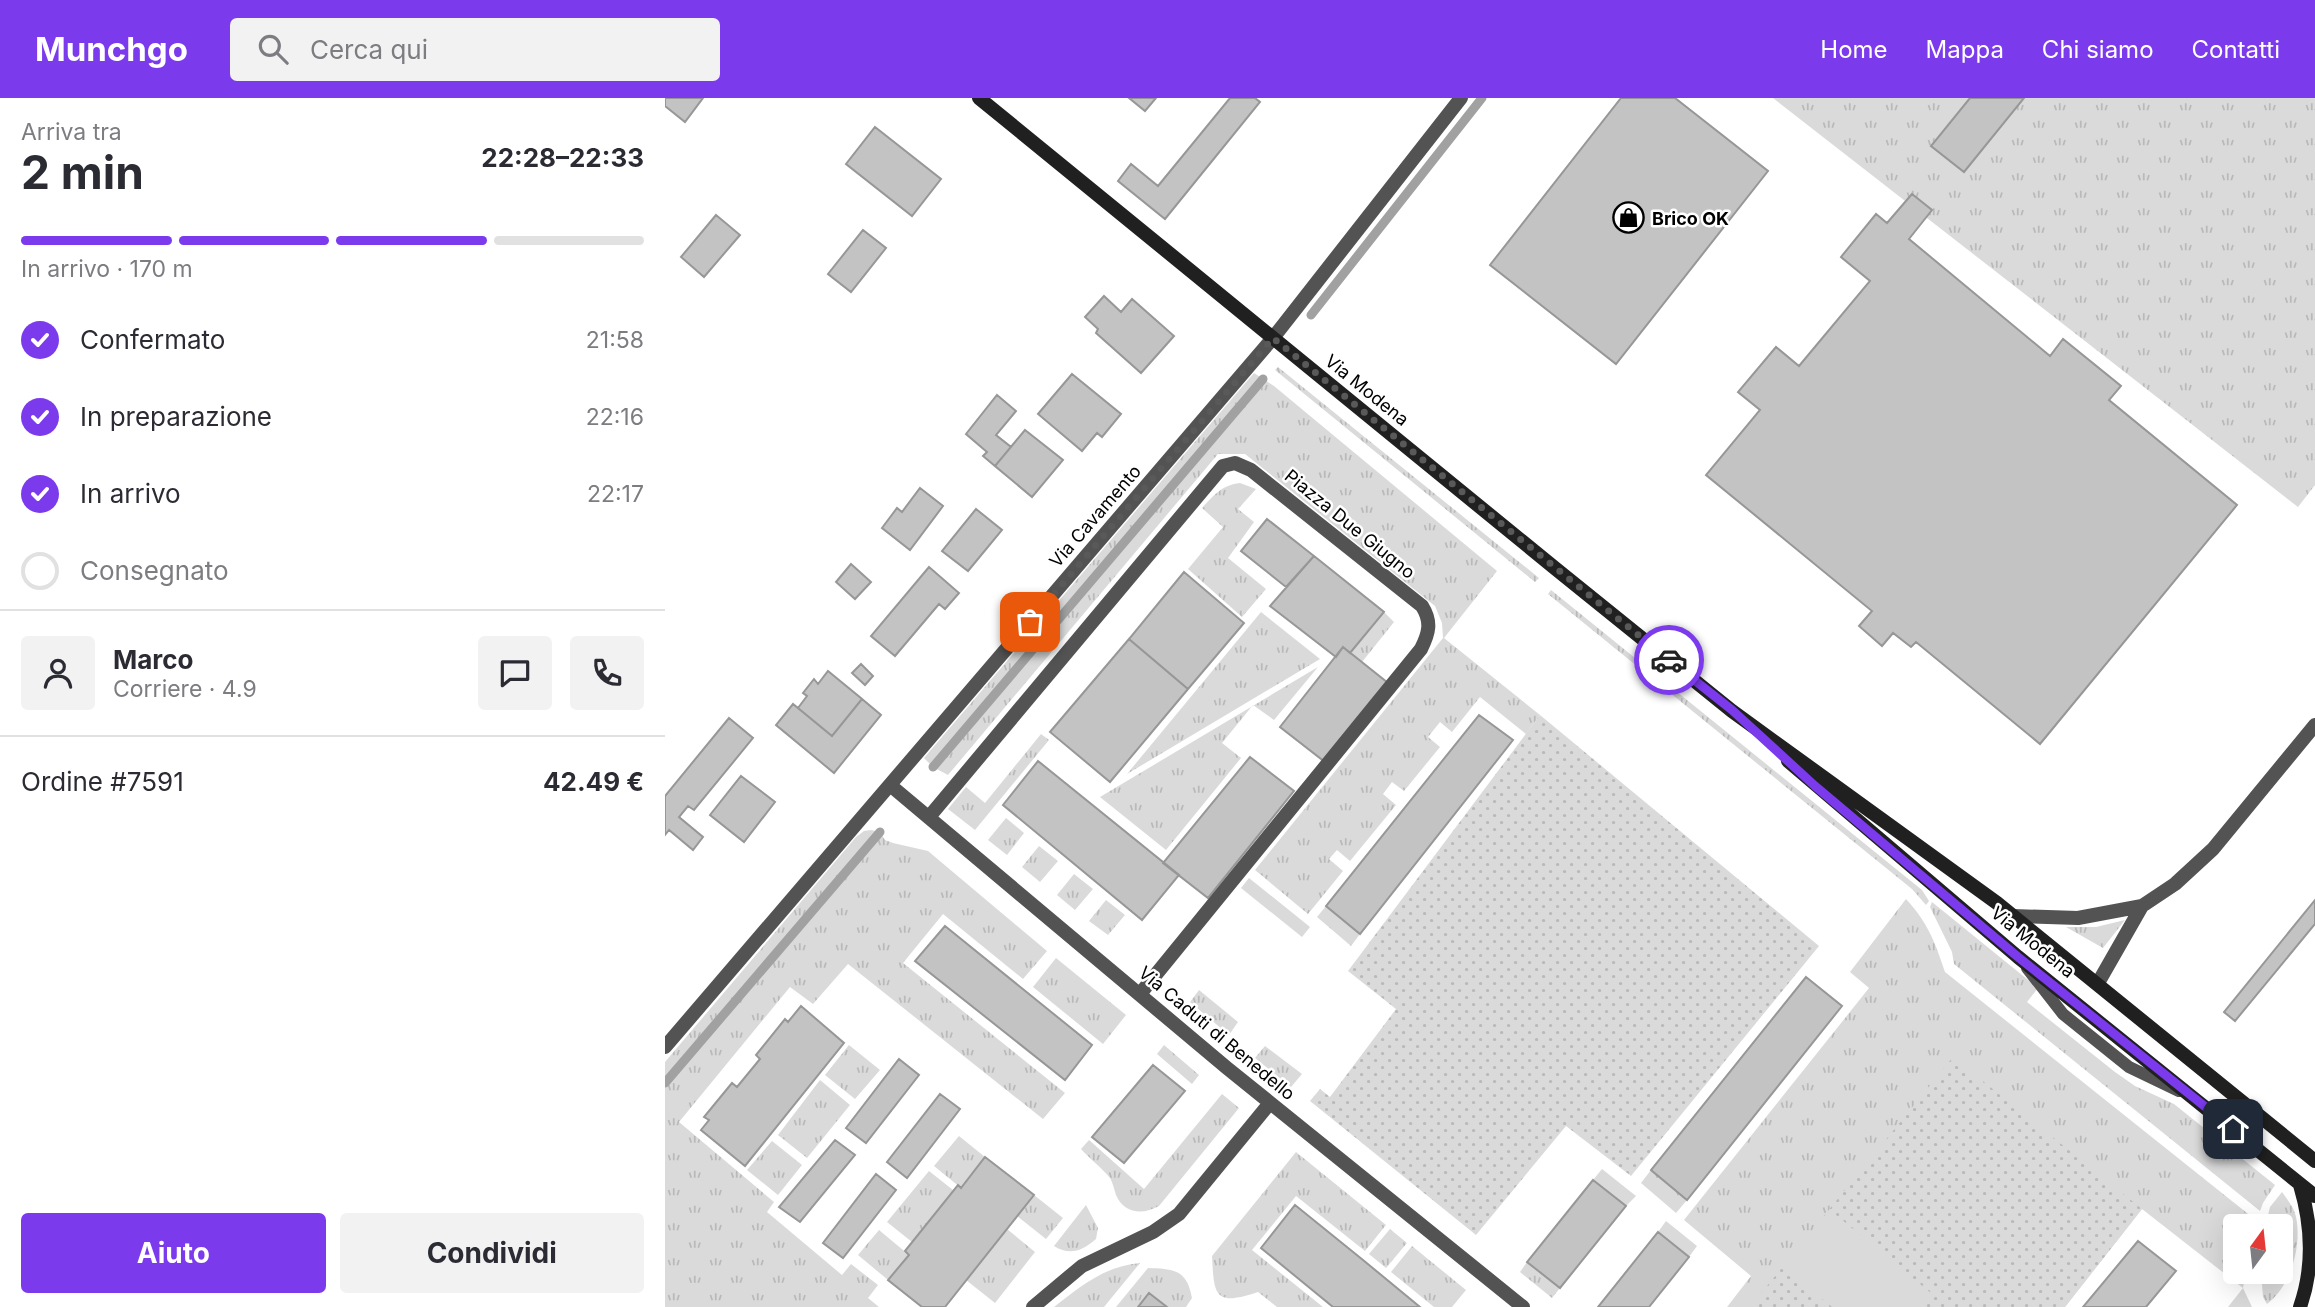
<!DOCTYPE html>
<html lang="it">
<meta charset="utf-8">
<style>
body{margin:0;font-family:Inter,sans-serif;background:#f2f2f3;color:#2b2b33;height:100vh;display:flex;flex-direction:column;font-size:26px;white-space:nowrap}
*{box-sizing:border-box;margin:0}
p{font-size:23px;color:#7c7c81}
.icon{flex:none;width:38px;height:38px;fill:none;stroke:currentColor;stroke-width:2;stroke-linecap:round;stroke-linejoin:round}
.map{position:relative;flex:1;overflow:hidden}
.side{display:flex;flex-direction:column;background:#fff;width:665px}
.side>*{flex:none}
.needle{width:46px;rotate:15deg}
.buttons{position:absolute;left:1558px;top:1116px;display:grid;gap:14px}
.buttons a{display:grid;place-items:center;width:70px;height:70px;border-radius:7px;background:#fff;box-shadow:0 7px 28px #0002;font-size:35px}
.pin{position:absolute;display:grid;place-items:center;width:60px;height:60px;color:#fff;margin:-30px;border-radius:14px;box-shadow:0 4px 10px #0006}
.courier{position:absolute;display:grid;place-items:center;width:70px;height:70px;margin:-35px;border:5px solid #7c3aed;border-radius:50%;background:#fff;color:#222;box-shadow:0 2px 9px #0007}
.headline em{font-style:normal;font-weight:700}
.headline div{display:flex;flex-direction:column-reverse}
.headline{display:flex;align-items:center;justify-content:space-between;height:119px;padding:0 21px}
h1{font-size:46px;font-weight:700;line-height:52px}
.bar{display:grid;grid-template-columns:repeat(4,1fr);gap:10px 7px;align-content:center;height:84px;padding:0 21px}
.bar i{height:9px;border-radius:5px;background:#e1e1e2}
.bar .current{background:#7c3aed}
.bar p{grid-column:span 4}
.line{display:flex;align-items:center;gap:18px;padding:0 21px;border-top:2px solid #e1e1e2}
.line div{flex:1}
.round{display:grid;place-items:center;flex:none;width:74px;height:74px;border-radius:7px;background:#f2f2f3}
ol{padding:0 21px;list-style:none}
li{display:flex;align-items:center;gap:21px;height:77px}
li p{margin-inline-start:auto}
li .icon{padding:7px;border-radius:50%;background:#7c3aed;color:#fff;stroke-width:4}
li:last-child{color:#7c7c81}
li i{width:38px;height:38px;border:4px solid #e1e1e2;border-radius:50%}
.primary-button{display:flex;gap:14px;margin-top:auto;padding:14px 21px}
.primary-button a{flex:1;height:80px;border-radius:7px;background:#7c3aed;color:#fff;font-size:28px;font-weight:700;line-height:80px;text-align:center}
.primary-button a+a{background:#f2f2f3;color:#2b2b33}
header{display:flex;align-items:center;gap:42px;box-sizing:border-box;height:98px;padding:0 35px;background:#7c3aed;color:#fff}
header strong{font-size:33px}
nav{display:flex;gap:38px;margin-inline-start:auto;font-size:24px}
.search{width:490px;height:63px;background:#f2f2f3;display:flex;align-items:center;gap:18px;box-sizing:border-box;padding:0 24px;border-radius:7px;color:#7c7c81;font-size:26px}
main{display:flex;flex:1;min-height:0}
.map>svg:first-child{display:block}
.grass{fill:url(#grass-tufts)}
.park{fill:url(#park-dots)}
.pitch{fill:#dadada}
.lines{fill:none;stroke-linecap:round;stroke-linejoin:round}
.stream{stroke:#a1a1a1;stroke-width:9}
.building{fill:#c3c3c3;stroke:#979797;stroke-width:2}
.lane{stroke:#535353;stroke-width:12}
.street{stroke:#535353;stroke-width:14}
.secondary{stroke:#202020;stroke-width:14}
.done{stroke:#595959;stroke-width:7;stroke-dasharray:0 12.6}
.route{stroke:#7c3aed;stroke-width:9}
.labels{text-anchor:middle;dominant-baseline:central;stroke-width:5;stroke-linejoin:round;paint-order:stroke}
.poi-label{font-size:18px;font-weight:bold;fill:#000;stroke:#fff;text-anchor:start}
.street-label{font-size:18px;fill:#000;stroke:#fff}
</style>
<header>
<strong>Munchgo</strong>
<div class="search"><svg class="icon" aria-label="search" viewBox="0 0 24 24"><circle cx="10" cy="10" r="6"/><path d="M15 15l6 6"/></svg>Cerca qui</div>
<nav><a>Home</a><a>Mappa</a><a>Chi siamo</a><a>Contatti</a></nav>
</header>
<main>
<section class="side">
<div class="headline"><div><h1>2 min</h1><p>Arriva tra</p></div><em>22:28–22:33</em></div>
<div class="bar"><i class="current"></i><i class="current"></i><i class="current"></i><i></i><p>In arrivo · 170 m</p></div>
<ol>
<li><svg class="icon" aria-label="check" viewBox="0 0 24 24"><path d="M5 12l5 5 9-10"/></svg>Confermato<p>21:58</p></li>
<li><svg class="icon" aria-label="check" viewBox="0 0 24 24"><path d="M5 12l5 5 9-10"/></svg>In preparazione<p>22:16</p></li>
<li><svg class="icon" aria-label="check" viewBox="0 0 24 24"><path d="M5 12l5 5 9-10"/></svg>In arrivo<p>22:17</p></li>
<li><i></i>Consegnato</li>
</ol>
<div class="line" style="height:126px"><a class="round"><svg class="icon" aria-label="person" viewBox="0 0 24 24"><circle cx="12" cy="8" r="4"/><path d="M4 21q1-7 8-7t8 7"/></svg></a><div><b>Marco</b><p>Corriere · 4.9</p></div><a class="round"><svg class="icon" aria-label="chat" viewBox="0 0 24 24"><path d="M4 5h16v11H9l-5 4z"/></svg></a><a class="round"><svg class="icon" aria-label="phone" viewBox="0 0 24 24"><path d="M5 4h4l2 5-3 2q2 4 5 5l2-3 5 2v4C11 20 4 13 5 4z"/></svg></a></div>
<div class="line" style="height:91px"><div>Ordine #7591</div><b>42.49 €</b></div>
<div class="primary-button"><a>Aiuto</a><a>Condividi</a></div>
</section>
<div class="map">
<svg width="1650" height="1209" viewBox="0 0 1650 1209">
<defs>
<pattern id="grass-tufts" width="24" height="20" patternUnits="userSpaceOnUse" patternTransform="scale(1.75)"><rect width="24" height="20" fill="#dadada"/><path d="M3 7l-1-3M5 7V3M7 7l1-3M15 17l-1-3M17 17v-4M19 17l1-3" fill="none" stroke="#b9b9b9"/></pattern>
<pattern id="park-dots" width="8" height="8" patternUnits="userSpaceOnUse" patternTransform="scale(1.75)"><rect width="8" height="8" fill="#dadada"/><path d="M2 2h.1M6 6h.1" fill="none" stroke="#b9b9b9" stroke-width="1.8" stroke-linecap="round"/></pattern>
</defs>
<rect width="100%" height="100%" fill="#fff"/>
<path class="grass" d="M1108,0h542v387l-17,22z
M613,269l261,211 -4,4 -260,-212z
M589,275l20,13 223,185 -53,67 96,77 -14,19 -46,-37 -28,35 -12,-10 -12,15 12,10 -36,44 -12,-9 -9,12 13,11 -46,56 -13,-11 -8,9 14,12 -35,43 -53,-44 188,-232 -1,-15 -7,-17 -190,-152h-27l-270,321 -15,-8 -9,-9z
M575,385l16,6 -18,20 16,13 -26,36 38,31 -24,28 -54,-48 35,-42 -21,-19c12,-13 20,-23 38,-25z
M886,492l371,300 7,11 -3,4 -14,-16 -364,-295z
M596,514l59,47 -193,115z
M719,514l10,10 -32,40 -12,-9z
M653,569l-44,53 -21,-15 -31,38 19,15 -75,92 -66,-53z
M376,636l8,6 -74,90 -27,-21 18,-22 19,16z
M341,720l18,15 -17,22 -19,-15z
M206,732l9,2 5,8 8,3 35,8 119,100 -24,28 -80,-65 -40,49 162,130 -22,26 -195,-155 -35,40 -23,-17 -111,135 95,80 -7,10 75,63 9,-11 27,21 -10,13 11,9h-214v-245l191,-225 8,-6z
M374,748l19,15 -18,21 -18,-15z
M409,776l19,15 -18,21 -18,-15z
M584,780l61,49 -8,10 -61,-49z
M1241,801c22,24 29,43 39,73l312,249 -1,6h-21v45h11l-3,16 9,19h-24l15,-19 -101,-79 -77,98h-338l24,-31 -67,-56 185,-232 -19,-16z
M441,802l19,15 -17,20 -19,-14z
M1267,804l106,86 -11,14 88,70 20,14 39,18 101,81 -12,18 -3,8 -306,-247 -2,-12 -22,-45z
M661,808l34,28 -9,12 -34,-29z
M1460,822l-22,28 -37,-21h30z
M391,860l70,57 -23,29 -70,-57z
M534,892l39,32 -9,13 -39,-33z
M184,947l31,25 -25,29 -30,-24z
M499,947l35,30 -7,9 -35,-30z
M600,948l37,28 -11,13 -36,-29z
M155,982l30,25 -43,53 -29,-23z
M557,996l17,14 -80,98c-16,9 -35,8 -43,-11 -2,-6 -3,-12 -6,-17 -8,-10 -20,-19 -29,-29l8,-9 55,49z
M294,1038l26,21 -24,31 -27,-22z
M107,1043l30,24 -24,30 -31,-25z
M631,1054l90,73 -21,26 -69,-55 -44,54 71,57h-46l-19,-15c-44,15 -44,3 -46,-36z
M937,1071l34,27 -10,10 -33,-26z
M986,1072l36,30 -11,13 -35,-30z
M264,1073l24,19 -41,52 -25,-20z
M1617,1094c5,7 12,15 14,25 6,29 -5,69 -29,87l-4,-7 -2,-25h19v-45h-15l5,-20z
M369,1097l29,23 -17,21 -29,-23z
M421,1107l12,23 -2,11c-14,12 -26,17 -42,7z
M1001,1123l31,25 -8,11 -31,-25z
M342,1131l28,23 -40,51 -29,-23z
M725,1131l17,14 -21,25 -17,-14z
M214,1132l30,25 -21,25 -30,-25z
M747,1148l54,44 -14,17h-18l-43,-35z
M862,1164l33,26 -8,10 -32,-26z
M475,1165l-36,44h-50c27,-21 51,-41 86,-44z
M483,1170c25,1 39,1 44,30l-6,9h-19l-18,-14 -11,14h-22z"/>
<path class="park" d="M875,617l279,231 -188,230 -65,-50 -90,109 -166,-134 10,-12 10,8 66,-88 -48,-38z
M1288,959l189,152 -77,98h-315z"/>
<path class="pitch" d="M1165,1112l101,83 -12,14h-87l-49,-40z"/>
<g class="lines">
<path class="stream" d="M646,217l171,-217
M268,669l330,-388
M0,985l215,-251"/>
</g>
<path class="building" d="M0,0h38l-18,24 -20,-16z
M464,0h27l-11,13z
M565,0h25l5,4 -95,117 -47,-38 13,-17 27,22z
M956,0h54l93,73 -152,193 -126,-99z
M1305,0h54l-60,74 -33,-26z
M210,29l66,52 -29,37 -66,-52z
M1247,96l20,16 -23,29 141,117 13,-17 58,47 -12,14 128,105 -197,239 -124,-102 -5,5 -18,-14 -11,13 -23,-20 13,-15 -166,-136 54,-65 -22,-18 38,-45 23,19 71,-85 -29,-24 35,-43 11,9z
M51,117l24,20 -36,42 -23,-20z
M198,132l23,18 -35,44 -23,-18z
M439,198l17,16 11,-13 42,37 -33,37 -45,-40 2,-4 -13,-12z
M407,276l49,40 -19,23 -5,-4 -15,18 -44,-37z
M332,297l19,16 -20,24 15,12 -16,19 -12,-10 4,-4 -21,-18z
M360,332l38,30 -31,37 -37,-31z
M255,390l23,18 -33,44 -28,-22 15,-20 5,4z
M311,411l26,21 -34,41 -26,-20z
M602,421l47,37 -28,31 -45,-36z
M649,458l70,56 -34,41 -7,-6 -7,10 -66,-51z
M186,466l20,18 -16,17 -19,-17z
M264,469l30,26 -14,16 -6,-5 -44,52 -24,-20z
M519,474l60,51 -56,66 -59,-50z
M464,541l59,50 -78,93 -60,-50z
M678,549l45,36 -63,79 -45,-35z
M196,566l12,12 -8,9 -13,-12z
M163,573l34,28 -30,37 -34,-28 9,-12 -4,-3 11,-14 4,5z
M197,601l19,16 -47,58 -58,-48 17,-21 39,32z
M814,617l34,25 -153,194 -34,-28z
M64,620l24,20 -59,72 -6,-4 -9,11 24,20 -10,13 -24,-20 -4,5v-39z
M585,659l44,34 -86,107 -45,-35z
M373,663l141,114 -37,45 -139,-115z
M76,678l34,26 -31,40 -34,-27z
M1650,802v24l-80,97 -11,-9z
M280,828l147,119 -27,35 -150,-119z
M1141,879l36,29 -155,194 -36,-30z
M136,908l43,37 -99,123 -44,-36 8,-10 -5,-3 28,-34 5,4 23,-28 -4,-4 29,-36 3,3z
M234,961l20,16 -53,68 -20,-15z
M488,967l32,26 -61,72 -32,-26z
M275,996l20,15 -53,69 -20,-16z
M170,1042l20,15 -55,67 -21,-15z
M320,1059l49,38 -89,112h-23l-34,-27 21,-25 -4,-4 53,-66 3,3z
M211,1076l20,16 -53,68 -20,-15z
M928,1082l33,26 -66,82 -33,-26z
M630,1107l68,55 57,47h-87l-72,-59z
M993,1134l31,25 -40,50h-51z
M1473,1143l38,30 -30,36h-63z
M484,1195l18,14h-29z"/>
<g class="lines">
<path class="lane" d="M1362,870l36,46 66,53 50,24"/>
<path class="street" d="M225,687l337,283 296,239
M264,719l294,-351 12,-3 16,7 171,136c10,16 7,27 -1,43l-281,345
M1348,818l65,2 64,-12 33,-22 38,-35 102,-124
M1433,885l44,-77
M0,949l608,-709 188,-240
M368,1209l49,-41 71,-34 26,-18 91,-111"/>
<path class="secondary" d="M314,0l577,471 176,142 265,192 318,258
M1123,663l230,196 297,239
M1635,1209c14,-40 12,-82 0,-122"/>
</g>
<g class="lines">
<path class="done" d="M365,524l243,-284 396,322"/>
<path class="route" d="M1004,562l63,50 83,76 203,171 215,172"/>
</g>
<defs>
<symbol id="shop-ring" viewBox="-11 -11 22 22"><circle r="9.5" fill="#fff" stroke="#000" stroke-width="1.5"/><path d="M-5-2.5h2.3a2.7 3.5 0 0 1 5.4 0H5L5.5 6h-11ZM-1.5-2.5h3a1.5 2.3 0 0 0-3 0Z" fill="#000"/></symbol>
</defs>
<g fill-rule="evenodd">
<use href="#shop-ring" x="946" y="102" width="35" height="35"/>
</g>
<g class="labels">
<g class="poi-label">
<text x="987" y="120">Brico OK</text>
</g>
<g class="street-label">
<text transform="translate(702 292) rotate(39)">Via Modena</text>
<text transform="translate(430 418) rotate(-49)">Via Cavamento</text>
<text transform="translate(685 426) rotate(39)">Piazza Due Giugno</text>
<text transform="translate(1368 844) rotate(39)">Via Modena</text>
<text transform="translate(552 935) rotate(40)">Via Caduti di Benedello</text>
</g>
</g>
</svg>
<div class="buttons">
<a><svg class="needle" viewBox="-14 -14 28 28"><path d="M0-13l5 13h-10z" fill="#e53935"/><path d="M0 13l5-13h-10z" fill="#7c7c81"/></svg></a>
</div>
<div class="pin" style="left:365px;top:524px;background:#ea580c"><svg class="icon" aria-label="bag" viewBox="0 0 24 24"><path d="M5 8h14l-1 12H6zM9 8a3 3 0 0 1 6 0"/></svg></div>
<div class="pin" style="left:1568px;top:1031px;background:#1f2937"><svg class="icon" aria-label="home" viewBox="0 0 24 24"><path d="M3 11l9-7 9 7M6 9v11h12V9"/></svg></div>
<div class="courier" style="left:1004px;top:562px"><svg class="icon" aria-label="car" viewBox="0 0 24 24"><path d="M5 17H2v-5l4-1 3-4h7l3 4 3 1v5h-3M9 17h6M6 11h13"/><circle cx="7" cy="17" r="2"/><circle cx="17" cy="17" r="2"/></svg></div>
</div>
</main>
